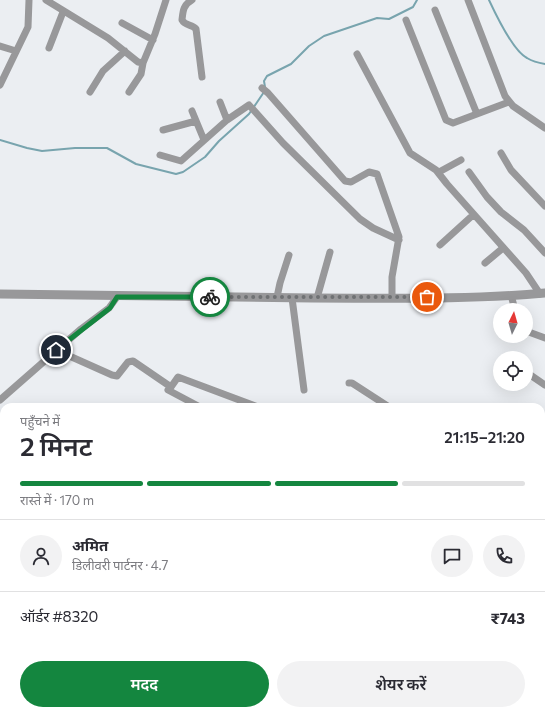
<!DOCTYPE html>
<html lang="hi">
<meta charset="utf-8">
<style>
body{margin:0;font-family:Commissioner,"Noto Sans Devanagari",sans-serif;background:#f2f2f3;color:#2b2b33;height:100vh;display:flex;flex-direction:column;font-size:15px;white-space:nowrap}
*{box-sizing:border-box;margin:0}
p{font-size:13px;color:#7c7c81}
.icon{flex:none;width:22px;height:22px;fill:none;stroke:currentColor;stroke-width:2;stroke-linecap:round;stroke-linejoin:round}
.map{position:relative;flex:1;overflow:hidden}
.panel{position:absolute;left:0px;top:403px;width:545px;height:312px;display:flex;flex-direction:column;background:#fff;border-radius:12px 12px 0 0;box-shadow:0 4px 16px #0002}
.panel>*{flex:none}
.needle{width:26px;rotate:5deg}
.controls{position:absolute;left:493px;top:303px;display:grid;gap:8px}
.controls a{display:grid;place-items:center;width:40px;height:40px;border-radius:50%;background:#fff;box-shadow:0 4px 16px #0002;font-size:20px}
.pin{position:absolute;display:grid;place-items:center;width:34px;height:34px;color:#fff;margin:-17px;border:2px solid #fff;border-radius:50%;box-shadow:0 1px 4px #0007}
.courier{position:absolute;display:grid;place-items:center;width:40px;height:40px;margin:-20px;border:3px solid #14863f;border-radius:50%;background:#fff;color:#222;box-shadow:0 1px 5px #0007}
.overview em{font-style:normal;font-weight:600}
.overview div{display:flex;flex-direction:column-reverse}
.overview{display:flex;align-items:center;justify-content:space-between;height:68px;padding:0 20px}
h1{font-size:26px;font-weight:600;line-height:30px}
.bar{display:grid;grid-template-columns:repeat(4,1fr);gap:6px 4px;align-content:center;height:48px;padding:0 20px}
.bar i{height:5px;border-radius:3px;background:#e1e1e2}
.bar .current{background:#14863f}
.bar p{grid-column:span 4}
.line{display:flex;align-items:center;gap:10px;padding:0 20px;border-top:1px solid #e1e1e2}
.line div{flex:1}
.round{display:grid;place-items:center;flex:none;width:42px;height:42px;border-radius:21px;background:#f2f2f3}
.button{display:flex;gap:8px;margin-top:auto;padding:8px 20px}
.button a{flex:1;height:46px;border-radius:24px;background:#14863f;color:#fff;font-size:16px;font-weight:600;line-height:46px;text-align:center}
.button a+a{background:#f2f2f3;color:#2b2b33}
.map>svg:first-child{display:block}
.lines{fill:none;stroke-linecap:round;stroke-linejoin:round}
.stream{stroke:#78a4ae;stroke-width:2}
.minor{stroke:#98989a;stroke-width:7}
.tertiary{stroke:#98989a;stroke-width:9}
.done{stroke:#6f7173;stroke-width:4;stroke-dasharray:0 7.2}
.route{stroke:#14863f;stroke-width:5}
</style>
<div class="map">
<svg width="545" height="715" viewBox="0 0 545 715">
<rect width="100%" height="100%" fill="#ebeef2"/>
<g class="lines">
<path class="stream" d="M489,0c7,15 24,51 38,58 5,3 12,5 18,6
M265,87l-1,-6 3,-5 24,-12 18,-18 15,-10 53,-18 12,1 24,-12 4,-7
M0,140l27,8 15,3 33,-3h32l29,16 40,10 7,-2 22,-15 14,-16 30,-27 15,-22"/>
<path class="minor" d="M46,0l62,38 30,24 5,1 12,-29 11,-34
M192,0c-9,5 -9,11 -10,20 3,6 10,4 14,9l6,48
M468,0l37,96 8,10 32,22
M435,10l42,104
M406,20l40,100 7,3 56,-21
M122,23l31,17
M0,46l16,5
M49,48l14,-36
M357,54l53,99 26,17 11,14 79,89 14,21
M0,85l28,-58 1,-27
M262,88l6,5 77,88 6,1 18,-10 8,2 22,63 -7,40v21
M90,92l13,-21 22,-20
M129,92l12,-18 2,-11
M220,102l7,18
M192,111l12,29
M163,130l33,-9
M501,153l10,17 34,36
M160,155l21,6 46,-41 22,-15 34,38 77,76 13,9 26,12
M439,172l22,-12
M469,172l18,25 14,15 23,18 21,23
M440,245l33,-30
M485,263l18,-15
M511,295l4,15
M277,297l3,-14 9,-28
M292,298l12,92
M317,298l13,-46
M526,331l19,7
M56,350l56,25 5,1 11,-14 5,-1 38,26 -3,3 32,17
M526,372l19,13
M349,383h3l37,24
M171,387l7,-10 80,30
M0,400l81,-71 28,-21 8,-11
M0,436l4,-3
M0,491l4,2
M541,497l4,2
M541,542l4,3
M0,544l4,3
M0,579l4,3
M541,585l4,2
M0,638l4,3
M541,638l4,2
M541,692l4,3
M128,711l6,4
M213,711l7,4
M305,711l6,4
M396,711l7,4
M493,711l6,4"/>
<path class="tertiary" d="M0,294c104,2 208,3 312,4 77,0 156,2 233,-5"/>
</g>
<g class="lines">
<path class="done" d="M210,297h217"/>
<path class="route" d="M56,350l54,-42 7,-11h93"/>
</g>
</svg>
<div class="controls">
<a><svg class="needle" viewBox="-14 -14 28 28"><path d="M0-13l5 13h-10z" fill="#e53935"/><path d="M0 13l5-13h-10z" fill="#7c7c81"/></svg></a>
<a><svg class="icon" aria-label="locate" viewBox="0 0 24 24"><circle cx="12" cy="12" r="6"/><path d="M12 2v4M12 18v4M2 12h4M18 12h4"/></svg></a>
</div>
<div class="pin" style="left:427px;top:297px;background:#ea580c"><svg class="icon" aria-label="bag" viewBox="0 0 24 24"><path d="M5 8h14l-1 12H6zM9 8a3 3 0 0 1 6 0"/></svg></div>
<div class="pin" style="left:56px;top:350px;background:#1f2937"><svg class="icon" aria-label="home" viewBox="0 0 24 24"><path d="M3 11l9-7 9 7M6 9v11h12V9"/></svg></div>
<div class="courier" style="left:210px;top:297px"><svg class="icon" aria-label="bike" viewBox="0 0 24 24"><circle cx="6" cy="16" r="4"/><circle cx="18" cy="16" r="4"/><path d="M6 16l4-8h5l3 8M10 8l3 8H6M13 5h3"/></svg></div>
<section class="panel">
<div class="overview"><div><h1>2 मिनट</h1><p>पहुँचने में</p></div><em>21:15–21:20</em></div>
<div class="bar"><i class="current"></i><i class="current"></i><i class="current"></i><i></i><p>रास्ते में · 170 m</p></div>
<div class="line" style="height:72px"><a class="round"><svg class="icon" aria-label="person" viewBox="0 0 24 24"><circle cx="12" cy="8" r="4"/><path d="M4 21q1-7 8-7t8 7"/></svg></a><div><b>अमित</b><p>डिलीवरी पार्टनर · 4.7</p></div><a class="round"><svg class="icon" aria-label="chat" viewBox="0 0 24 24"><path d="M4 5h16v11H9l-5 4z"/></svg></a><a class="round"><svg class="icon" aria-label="phone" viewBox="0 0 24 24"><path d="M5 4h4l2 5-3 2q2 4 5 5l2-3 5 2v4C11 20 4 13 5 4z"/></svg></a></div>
<div class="line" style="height:52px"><div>ऑर्डर #8320</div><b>₹743</b></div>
<div class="button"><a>मदद</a><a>शेयर करें</a></div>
</section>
</div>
